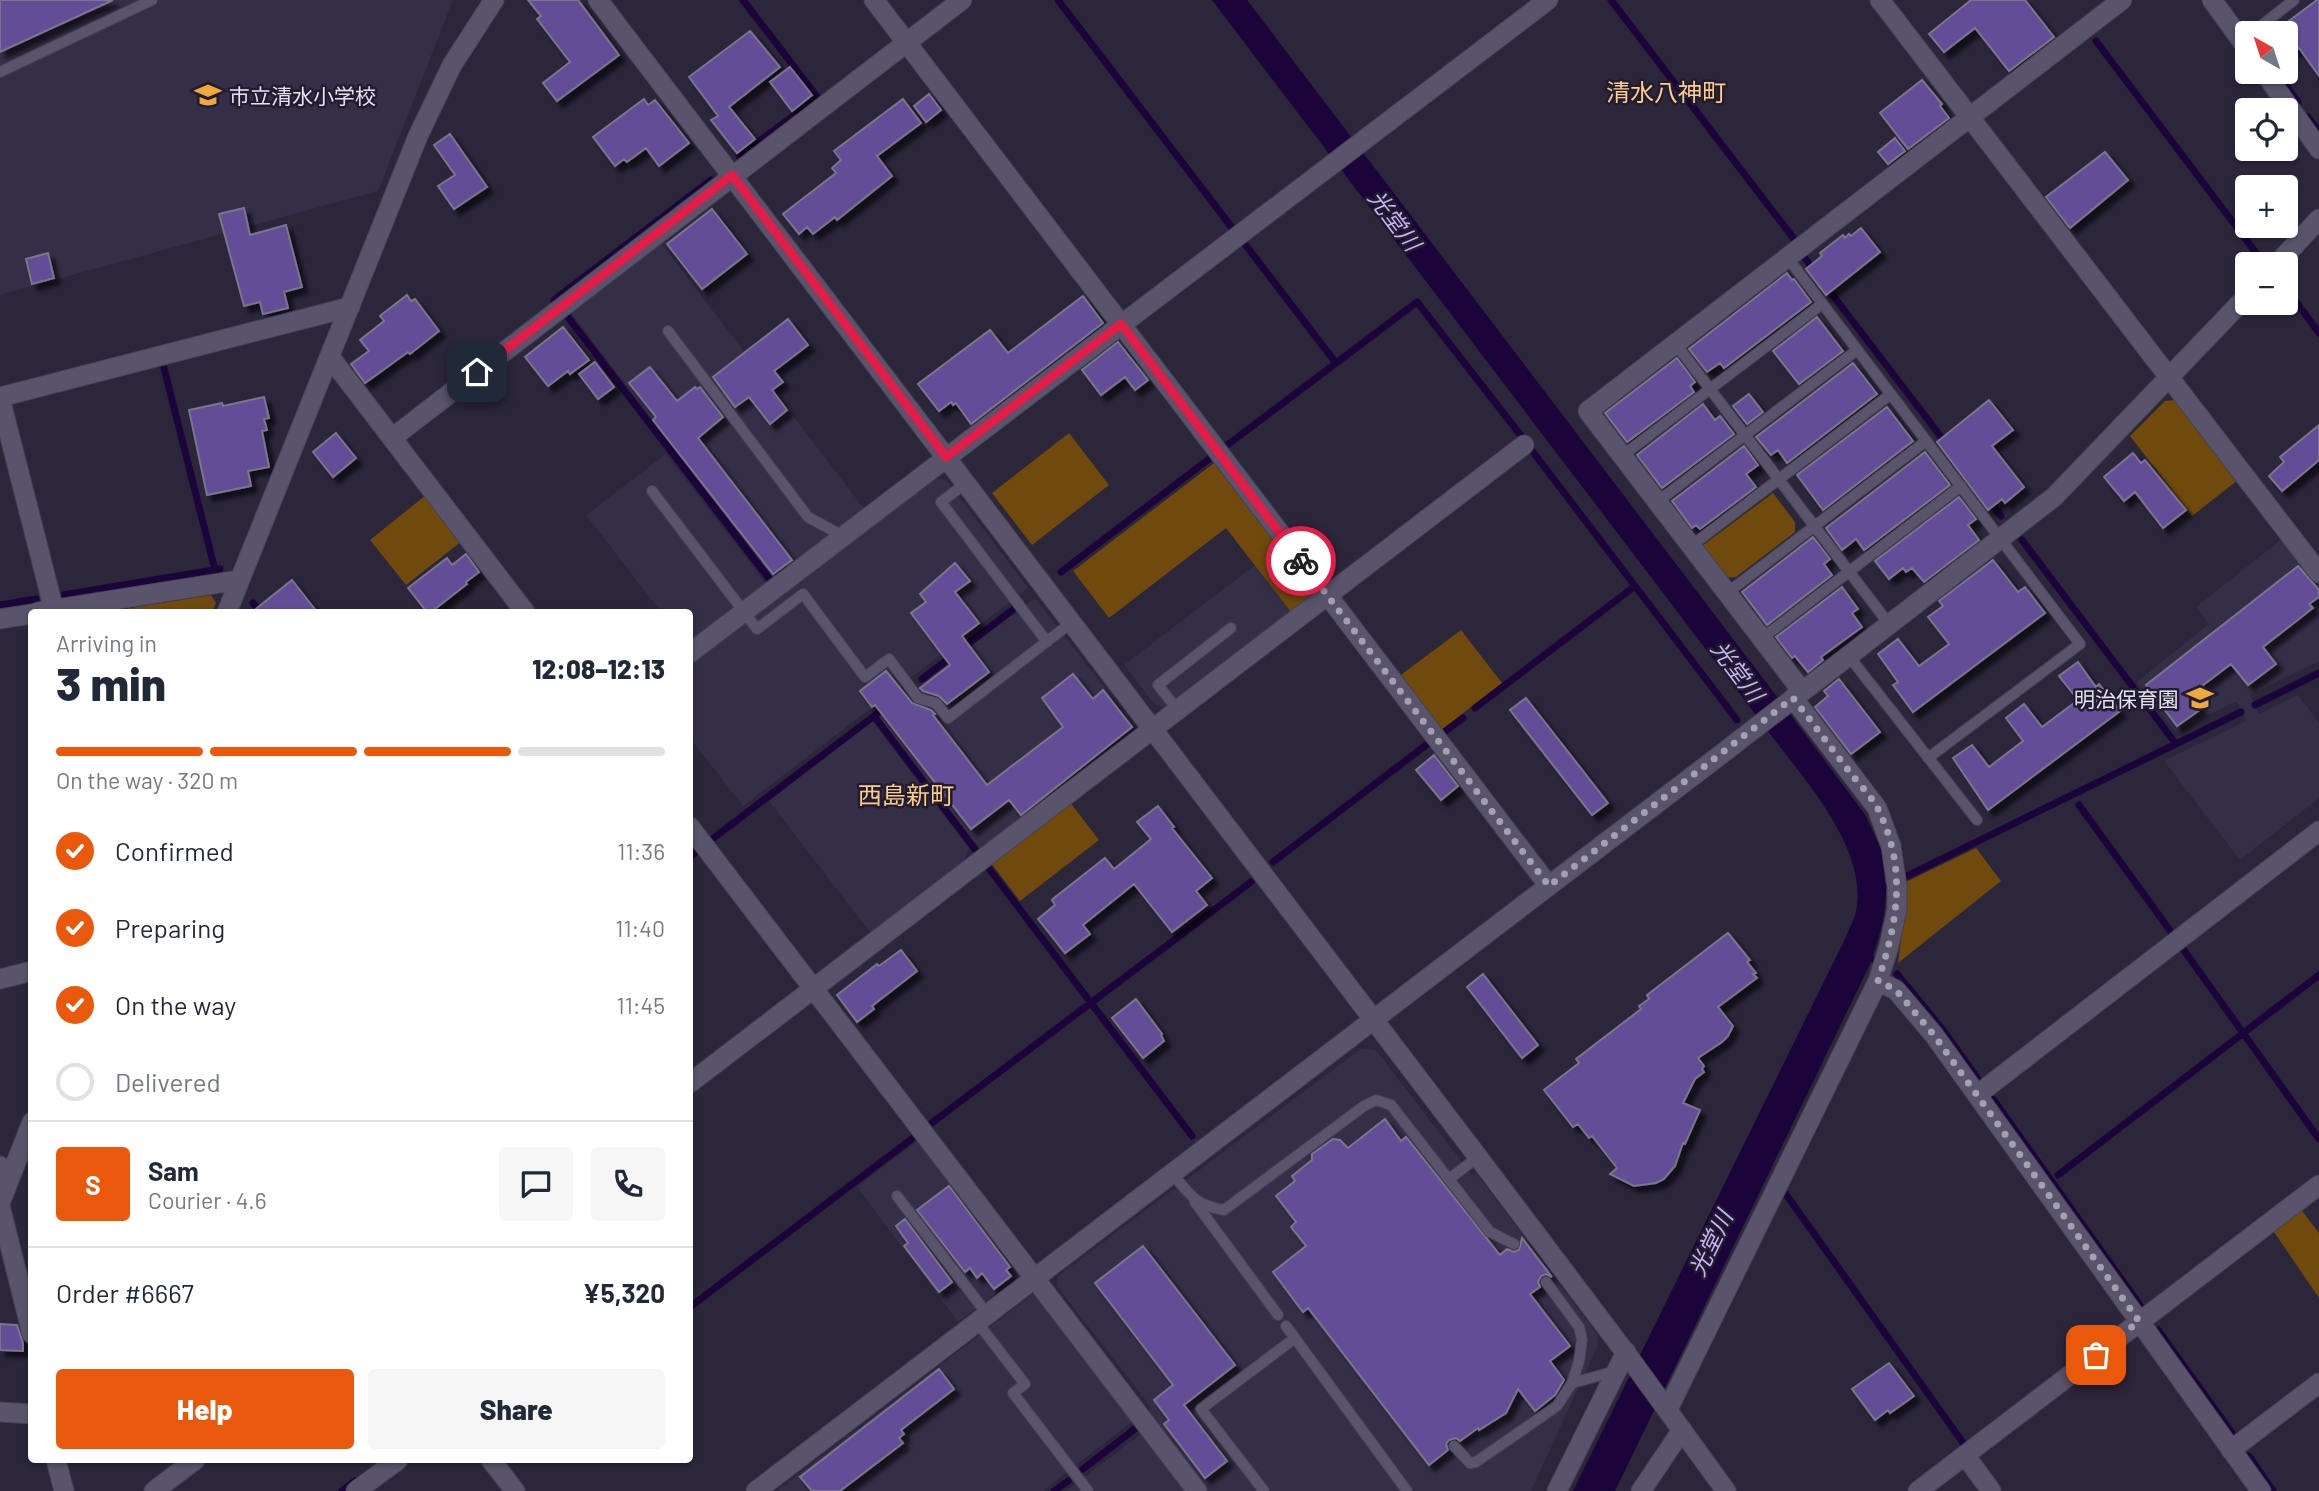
<!DOCTYPE html>
<meta charset="utf-8">
<style>
body{margin:0;font-family:Barlow,"Noto Sans JP",sans-serif;background:#f6f6f7;color:#1f2937;height:100vh;display:flex;flex-direction:column;font-size:26px;white-space:nowrap}
*{box-sizing:border-box;margin:0}
p{font-size:23px;color:#747a83}
.icon{flex:none;width:38px;height:38px;fill:none;stroke:currentColor;stroke-width:2;stroke-linecap:round;stroke-linejoin:round}
.map{position:relative;flex:1;overflow:hidden}
.details{position:absolute;left:28px;top:609px;width:665px;height:854px;display:flex;flex-direction:column;background:#fff;border-radius:7px;box-shadow:0 2px 5px #0004}
.details>*{flex:none}
.needle{width:46px;rotate:321deg}
.buttons{position:absolute;left:2235px;top:21px;display:grid;gap:14px}
.buttons a{display:grid;place-items:center;width:63px;height:63px;border-radius:7px;background:#fff;box-shadow:0 2px 5px #0004;font-size:35px}
.pin{position:absolute;display:grid;place-items:center;width:60px;height:60px;color:#fff;margin:-30px;border-radius:14px;box-shadow:0 4px 10px #0006}
.courier{position:absolute;display:grid;place-items:center;width:70px;height:70px;margin:-35px;border:5px solid #e11d48;border-radius:50%;background:#fff;color:#222;box-shadow:0 2px 9px #0007}
.summary em{font-style:normal;font-weight:800}
.summary div{display:flex;flex-direction:column-reverse}
.summary{display:flex;align-items:center;justify-content:space-between;height:119px;padding:0 28px}
h1{font-size:46px;font-weight:800;line-height:52px}
.bar{display:grid;grid-template-columns:repeat(4,1fr);gap:10px 7px;align-content:center;height:84px;padding:0 28px}
.bar i{height:9px;border-radius:5px;background:#e0e1e3}
.bar .on{background:#ea580c}
.bar p{grid-column:span 4}
.line{display:flex;align-items:center;gap:18px;padding:0 28px;border-top:2px solid #e0e1e3}
.line div{flex:1}
.round{display:grid;place-items:center;flex:none;width:74px;height:74px;border-radius:7px;background:#f6f6f7}
ol{padding:0 28px;list-style:none}
li{display:flex;align-items:center;gap:21px;height:77px}
li p{margin-inline-start:auto}
li .icon{padding:7px;border-radius:50%;background:#ea580c;color:#fff;stroke-width:4}
li:last-child{color:#747a83}
li i{width:38px;height:38px;border:4px solid #e0e1e3;border-radius:50%}
.cta{display:flex;gap:14px;margin-top:auto;padding:14px 28px}
.cta a{flex:1;height:80px;border-radius:7px;background:#ea580c;color:#fff;font-size:28px;font-weight:800;line-height:80px;text-align:center}
.cta a+a{background:#f6f6f7;color:#1f2937}
.map>svg:first-child{display:block}
.built{fill:#352e47}
.green{fill:#704a0d}
.water{fill:#1b0439}
.lines{fill:none;stroke-linecap:round;stroke-linejoin:round}
.stream{stroke:#1b0439;stroke-width:7}
.building{fill:#644d97;stroke:#7a748d;stroke-width:2;filter:url(#shadow)}
.service-casing{stroke:#464152;stroke-width:12}
.minor-casing{stroke:#464152;stroke-width:21}
.tertiary-casing{stroke:#464152;stroke-width:21}
.service{stroke:#59546b;stroke-width:10}
.minor{stroke:#59546b;stroke-width:19}
.tertiary{stroke:#59546b;stroke-width:19}
.done{stroke:#a3a0b0;stroke-width:7;stroke-dasharray:0 12.6}
.route{stroke:#e11d48;stroke-width:9}
.labels{text-anchor:middle;dominant-baseline:central;stroke-width:5;stroke-linejoin:round;paint-order:stroke}
.poi-label{font-size:21px;fill:#e4e1ef;stroke:#221c30;text-anchor:start}
.water-label{font-size:23px;font-style:italic;fill:#c4b4f3;stroke:#221c30}
.quarter-label{font-size:24px;fill:#fecc8b;stroke:#221c30}
</style>
<div class="map">
<svg width="2319" height="1491" viewBox="0 0 2319 1491">
<defs>
<filter id="shadow"><feDropShadow dx="6" dy="6" stdDeviation="2" flood-color="#0009"/></filter>
</defs>
<rect width="100%" height="100%" fill="#2b263a"/>
<path class="built" d="M0,0h453l-75,191 -378,104z
M661,243l204,267 -91,69 -203,-266z
M666,454l101,131 -77,59v-32h-29l-75,-97z
M934,478l12,2 82,108 -285,218 -53,-68v-75z
M2282,539l37,47v75l-69,34 9,19 39,-19 21,28v75l-79,62 -76,-99 82,-40 -9,-20 -62,31 -38,-50 72,-58 -13,-17z
M1255,565l36,47 -124,96 -12,-3 -31,-40z
M1035,598l99,128 1,7 -154,117 -103,-133z
M872,721l97,127 -6,15 -91,72 -103,-134z
M1362,1048l14,2 96,125 4,-2 121,161 1,11 -67,146h-324l-60,-79 4,-5 -94,-121 1,-10z
M918,1140l97,128 -4,14 -53,40 -101,-135z
M1034,1293l99,128 -90,70h-266z
M1142,1433l45,58h-121z"/>
<path class="green" d="M2176,400l62,80 -46,36 -62,-80 35,-35z
M1069,433l40,52 -77,60 -40,-52z
M1218,460l97,134 -24,18 -65,-84 -117,90 -36,-47z
M1773,493l22,29v10l-59,45 -12,1 -22,-32z
M426,495l36,46 -56,44 -36,-45z
M211,595l5,8 -4,9h-106z
M1461,630l41,53 -62,48 -42,-54z
M1069,801l30,39 -79,61 -29,-38z
M1976,848l25,33 -103,82 5,-37 1,-43z
M2300,1208l19,25v65l-47,-69z"/>
<path class="water" d="M1212,0h35l540,710 79,106 18,40 1,27h3v5l-2,1c0,24 -5,44 -13,66l2,3 -1,5 -3,-1 -256,529h-42l271,-550c4,-10 10,-20 12,-30 13,-64 -56,-136 -91,-184z"/>
<g class="lines">
<path class="stream" d="M1058,0l175,229
M1611,0l183,239
M2096,41l164,217
M2276,72l22,30
M2308,117l11,15
M739,156l79,-58 -75,-98
M1244,243l92,120
M1804,257l12,16
M1825,285l123,161
M2286,288l33,45
M554,300l157,-120
M567,316l203,264
M163,364l52,206
M1226,446l191,-144 105,135
M1530,448l207,272
M1989,500l12,16
M2022,540l154,204
M1061,572l152,-116
M63,595l157,-26
M253,603l8,9
M0,605l36,-6
M961,649l54,-41
M922,679l30,-23
M2255,705l64,-32
M1475,708l160,-122
M874,716l103,136
M1443,733l20,-15
M2079,805l95,131
M711,840l175,-133
M690,857l7,-6
M1273,862l157,-120
M987,866l205,270
M1905,877l336,-165
M2183,949l136,190
M1897,974l46,56 35,49
M1993,1099l149,209
M929,1125l322,-243
M2058,1175l261,-200
M1785,1193l181,254
M690,1307l223,-169
M2158,1330l77,107
M2249,1456l24,35
M1083,1469l53,-41
M342,1491l13,-10
M1054,1491l14,-10"/>
</g>
<path class="building" d="M0,0h113l-113,52z
M528,0h50l41,55 -62,46 -14,-18 27,-21 -33,-43 4,-3z
M1971,0h54l29,37 -45,34 -34,-43 -31,24 -15,-18z
M2317,0h2v76l-20,-28 -5,3 -8,-12v-6h-4l-4,-4z
M750,31l30,36 -51,40 26,32 -18,14 -26,-33 7,-4 -29,-39z
M790,67l22,28 -20,16 -22,-29z
M1922,80l20,24 -2,2 9,12 -41,31 -28,-36z
M929,94l12,16 -15,12 -12,-16z
M644,99l4,6 7,-5 34,43 -30,23 -13,-18 -19,14 -3,-3 -9,7 -22,-29z
M903,99l18,24 -44,33 15,20 -55,44 -2,-3 -22,17 -6,-7 -8,7 -16,-20 53,-41 -4,-5 9,-8 -7,-9z
M450,134l37,53 -33,22 -16,-23 17,-11 -21,-30z
M1895,138l10,13 -17,13 -10,-12z
M2105,152l23,28 -58,48 -24,-31z
M244,208l6,27 36,-10 16,62 -18,5 4,16 -25,6 -3,-12 -16,4 -25,-92z
M712,209l35,45 -45,35 -35,-45z
M1861,228l19,24 -54,43 -20,-26 16,-13 -2,-3 23,-18 2,3 4,-4 2,2z
M48,253l6,25 -22,6 -6,-25z
M1787,273l5,7 2,-1 17,23 -87,66 -4,-5 -13,9 -18,-23z
M407,295l4,6 4,-2 24,32 -29,23 -2,-2 -43,31 -14,-19 18,-13 -9,-11 24,-19 -4,-5z
M1083,296l20,27 -132,101 -15,-21 -3,2 -2,-3 -12,9 -21,-27 72,-54 18,23z
M1817,317l26,34 -44,33 -26,-33z
M788,319l20,26 -34,26 9,11 -11,8 15,20 -17,14 -21,-27 -14,10 -22,-30z
M563,327l26,33 -19,14 -2,-3 -20,15 -23,-29z
M1118,342l30,38 -13,10 -10,-13 -24,18 -19,-25z
M1677,358l18,24 -5,4 4,6 -67,50 -22,-29z
M595,362l19,25 -16,12 -19,-25z
M1853,363l24,31 -90,69 -9,-13 -7,5 -15,-18z
M650,367l27,34 18,-14 2,2 3,-2 23,30 -25,21 94,122 -19,14 -120,-154 3,-3 -27,-34z
M1749,394l14,18 -16,12 -14,-18z
M264,397l5,21 -5,1 3,11 -5,1 7,36 -21,4 3,15 -44,9 -18,-85 33,-7 1,3z
M1989,400l24,30 -21,16 32,41 -19,16 -3,-4 -14,11 -51,-68z
M1703,404l12,16 5,-4 14,18 -72,54 -25,-33z
M1887,407l26,34 -90,69 -26,-35z
M2319,425v35l-37,31 -13,-15 15,-14 -4,-5z
M336,433l20,25 -23,19 -20,-25z
M1744,446l14,19 -12,9 10,13 -56,42 -4,-4 -4,3 -20,-27z
M1925,452l25,33 -86,65 -8,-11 -14,11 -16,-22z
M2133,453l8,10 4,-3 41,50 -23,18 -28,-36 -11,9 -20,-24z
M1959,497l17,22 -8,6 11,15 -55,42 -12,-14 -6,4 -3,-4 -14,11 -14,-18z
M1813,537l17,22 -6,5 8,11 -65,50 -25,-33z
M466,554l13,18 -13,10 1,2 -36,28h-4l-19,-24 39,-30 5,7z
M1993,560l25,32 7,-5 20,26 -132,99 -20,-27 5,-3 -20,-28 20,-15 21,27 30,-22 -21,-27 15,-11 -4,-5z
M955,563l15,18 -15,11 24,31 -17,13 27,36 -42,32 -8,-8 -16,-5 -3,-3 30,-23 -39,-52 15,-11 -6,-8z
M2298,566l21,24v7l-10,7 4,4 -50,39 13,17 -28,21 -17,-21 -41,31 11,14 -24,17 -31,-41z
M292,580l25,32h-65z
M1842,587l16,22 -6,4 10,14 -41,30 2,3 -15,12 -13,-16 -3,2 -16,-21z
M2078,662l18,25 3,-3 21,27 -132,99 -35,-52 19,-13 17,22 34,-26 -17,-23 18,-14 18,23 36,-27 -19,-24z
M886,671l26,32 19,7 4,4 -2,1 54,70 76,-58 -21,-29 31,-24 20,25 10,-9 29,37 -111,88 -12,-15 -38,29 -96,-124 -3,2 -12,-16z
M1839,679l41,53 -29,22 -36,-47 13,-11 -4,-5z
M1526,698l82,105 -16,12 -82,-105z
M1434,755l24,31 -17,14 -25,-30z
M1158,806l16,21 -2,1 40,50 -16,13 11,14 -35,27 -38,-48 -51,41 7,9 -25,19 -27,-34 17,-14 -3,-5 2,-2 51,-40 9,11 37,-30 -14,-17z
M1728,933l22,27 -3,2 9,11 -3,1 4,4 -39,29 15,19 -5,10 -6,6 -24,16 6,8 -2,3 2,3 -9,7 -12,24 17,7 -15,34 -2,-1 -8,23 -11,13 -8,4 -22,3 -24,-12 7,-6 -25,-32 -3,2 -11,-14 -5,3 -29,-37 35,-27 -3,-4 65,-50 -2,-3 10,-7 -2,-4z
M901,950l16,21 -45,35 2,3 -17,13 -20,-27 40,-31 2,2z
M1483,974l55,71 -16,13 -55,-71z
M1136,999l26,35 -1,1 3,6 -21,17 -31,-40z
M1385,1119l16,22 5,-4 94,118 7,-6 7,3 5,-2 3,-12 30,39 -6,-3 -5,2 -3,6 2,5 -10,7 40,52 -20,15 14,19 -9,15 -20,16 -17,-22 -12,24 -27,17 -1,-2 -18,13 -4,-3 -7,2 -3,4 2,6 -19,15 -121,-157 -5,4 -30,-40 33,-26 -15,-19 5,-5 -20,-26 19,-15 -3,-5 20,-16v-6l21,-15 7,1 8,8z
M949,1186l61,81 -4,3 5,6 -17,13 -12,-16 -5,5 -7,-10 -5,4 -48,-62z
M905,1219l47,63 -13,10 -35,-46 4,-3 -12,-17z
M1143,1246l92,119 -51,40 43,56 -22,17 -41,-54 5,-4 -15,-20 19,-15 -78,-102z
M0,1324l17,1 6,18v8l-23,-1z
M1889,1363l25,33 -24,17 -2,-3 -13,10 -23,-31z
M939,1369l15,20 -53,41 3,4 -5,4 4,5 -63,48h-28l-12,-14z"/>
<g class="lines">
<defs>
<path id="service" d="M2252,33l42,-33
M0,72l152,-72
M1787,257l293,387 -152,114
M668,331l140,186 35,19
M1675,343l214,281
M1622,456l200,-152
M966,483l-25,19 106,140
M652,491l105,138 46,-35 62,83 24,-18 29,39 18,5 12,15 124,-96
M1657,502l200,-152
M1691,546l200,-152
M1727,593l199,-152
M1761,639l200,-153
M1848,655l129,165
M1177,709l-19,-24 73,-57
M1172,1173c18,22 23,32 52,37l140,-104 12,-6 15,5 99,127 24,12
M1449,1179l29,-22
M897,1196l90,118
M1195,1202l83,113
M977,1322l48,62 -12,9 75,98
M1286,1326l121,165
M1572,1383l44,-12
M1454,1446l16,17 6,-1 81,-56 15,-23 7,-22 3,-21 -3,-13 -33,-45
M1264,1491l-63,-82 94,-71"/>
<path id="minor" d="M874,0l675,886
M1880,0l439,573
M2212,0l35,48
M2264,72l55,77
M2277,264l42,-45
M330,357l195,255
M0,397l350,-90
M0,398l54,212
M392,438l570,-438
M38,612l201,-32
M0,619l32,-5
M690,653l858,-653
M1802,691l-214,-280 534,-411
M690,827l507,664
M0,979l32,-8
M1878,981l18,9 38,45 327,456
M690,1083l834,-638
M1977,1095l342,-264
M0,1166l6,22
M0,1206l32,128
M1668,1409l210,-428 11,-35 8,-37v-22l-6,-41 -14,-38 -84,-110
M0,1412l32,2
M2231,1450l88,-67
M1965,1455l26,36
M56,1460l8,31
M491,1460l24,31
M154,1491l41,-31
M356,1491l42,-31
M756,1491l963,-735 335,-259 193,-201
M1557,1491l69,-139
M1641,1491l41,-61
M1918,1491l401,-306"/>
<path id="tertiary" d="M598,0l880,1157 153,203 95,131
M227,612l191,-476 34,-71 42,-65
M0,1203l32,-81"/>
</defs>
<use href="#service" class="service-casing"/>
<use href="#minor" class="minor-casing"/>
<use href="#tertiary" class="tertiary-casing"/>
<use href="#service" class="service"/>
<use href="#minor" class="minor"/>
<use href="#tertiary" class="tertiary"/>
</g>
<g class="lines">
<path class="done" d="M1301,561l248,325 244,-188c20,25 39,51 59,77 8,10 20,22 26,34 29,59 20,112 0,172l18,9 38,45 205,286 -43,34"/>
<path class="route" d="M477,372l255,-197 214,282 175,-133 180,237"/>
</g>
<defs>
<symbol id="school-bare" viewBox="-9 -9 18 18"><path d="M0-5L7-2L0 1L-7-2ZM-4 1L0 2.5L4 1V4Q0 6-4 4Z" fill="#eea83c" stroke="#221c30" stroke-width="2.5" paint-order="stroke"/></symbol>
</defs>
<g fill-rule="evenodd">
<use href="#school-bare" x="189" y="76" width="38" height="38"/>
<use href="#school-bare" x="2181" y="679" width="38" height="38"/>
</g>
<g class="labels">
<g class="poi-label">
<text x="229" y="95">市立清水小学校</text>
<text x="2179" y="698" text-anchor="end">明治保育園</text>
</g>
<g class="water-label">
<text transform="translate(1395 220) rotate(53)">光堂川</text>
<text transform="translate(1738 671) rotate(53)">光堂川</text>
<text transform="translate(1710 1243) rotate(-64)">光堂川</text>
</g>
<g class="quarter-label">
<text x="1666" y="91">清水八神町</text>
<text x="906" y="794">西島新町</text>
</g>
</g>
</svg>
<div class="buttons">
<a><svg class="needle" viewBox="-14 -14 28 28"><path d="M0-13l5 13h-10z" fill="#e53935"/><path d="M0 13l5-13h-10z" fill="#747a83"/></svg></a>
<a><svg class="icon" aria-label="locate" viewBox="0 0 24 24"><circle cx="12" cy="12" r="6"/><path d="M12 2v4M12 18v4M2 12h4M18 12h4"/></svg></a>
<a>+</a>
<a>−</a>
</div>
<div class="pin" style="left:2096px;top:1355px;background:#ea580c"><svg class="icon" aria-label="bag" viewBox="0 0 24 24"><path d="M5 8h14l-1 12H6zM9 8a3 3 0 0 1 6 0"/></svg></div>
<div class="pin" style="left:477px;top:372px;background:#1f2937"><svg class="icon" aria-label="home" viewBox="0 0 24 24"><path d="M3 11l9-7 9 7M6 9v11h12V9"/></svg></div>
<div class="courier" style="left:1301px;top:561px"><svg class="icon" aria-label="bike" viewBox="0 0 24 24"><circle cx="6" cy="16" r="4"/><circle cx="18" cy="16" r="4"/><path d="M6 16l4-8h5l3 8M10 8l3 8H6M13 5h3"/></svg></div>
<section class="details">
<div class="summary"><div><h1>3 min</h1><p>Arriving in</p></div><em>12:08–12:13</em></div>
<div class="bar"><i class="on"></i><i class="on"></i><i class="on"></i><i></i><p>On the way · 320 m</p></div>
<ol>
<li><svg class="icon" aria-label="check" viewBox="0 0 24 24"><path d="M5 12l5 5 9-10"/></svg>Confirmed<p>11:36</p></li>
<li><svg class="icon" aria-label="check" viewBox="0 0 24 24"><path d="M5 12l5 5 9-10"/></svg>Preparing<p>11:40</p></li>
<li><svg class="icon" aria-label="check" viewBox="0 0 24 24"><path d="M5 12l5 5 9-10"/></svg>On the way<p>11:45</p></li>
<li><i></i>Delivered</li>
</ol>
<div class="line" style="height:126px"><b class="round" style="background:#ea580c;color:#fff">S</b><div><b>Sam</b><p>Courier · 4.6</p></div><a class="round"><svg class="icon" aria-label="chat" viewBox="0 0 24 24"><path d="M4 5h16v11H9l-5 4z"/></svg></a><a class="round"><svg class="icon" aria-label="phone" viewBox="0 0 24 24"><path d="M5 4h4l2 5-3 2q2 4 5 5l2-3 5 2v4C11 20 4 13 5 4z"/></svg></a></div>
<div class="line" style="height:91px"><div>Order #6667</div><b>¥5,320</b></div>
<div class="cta"><a>Help</a><a>Share</a></div>
</section>
</div>
